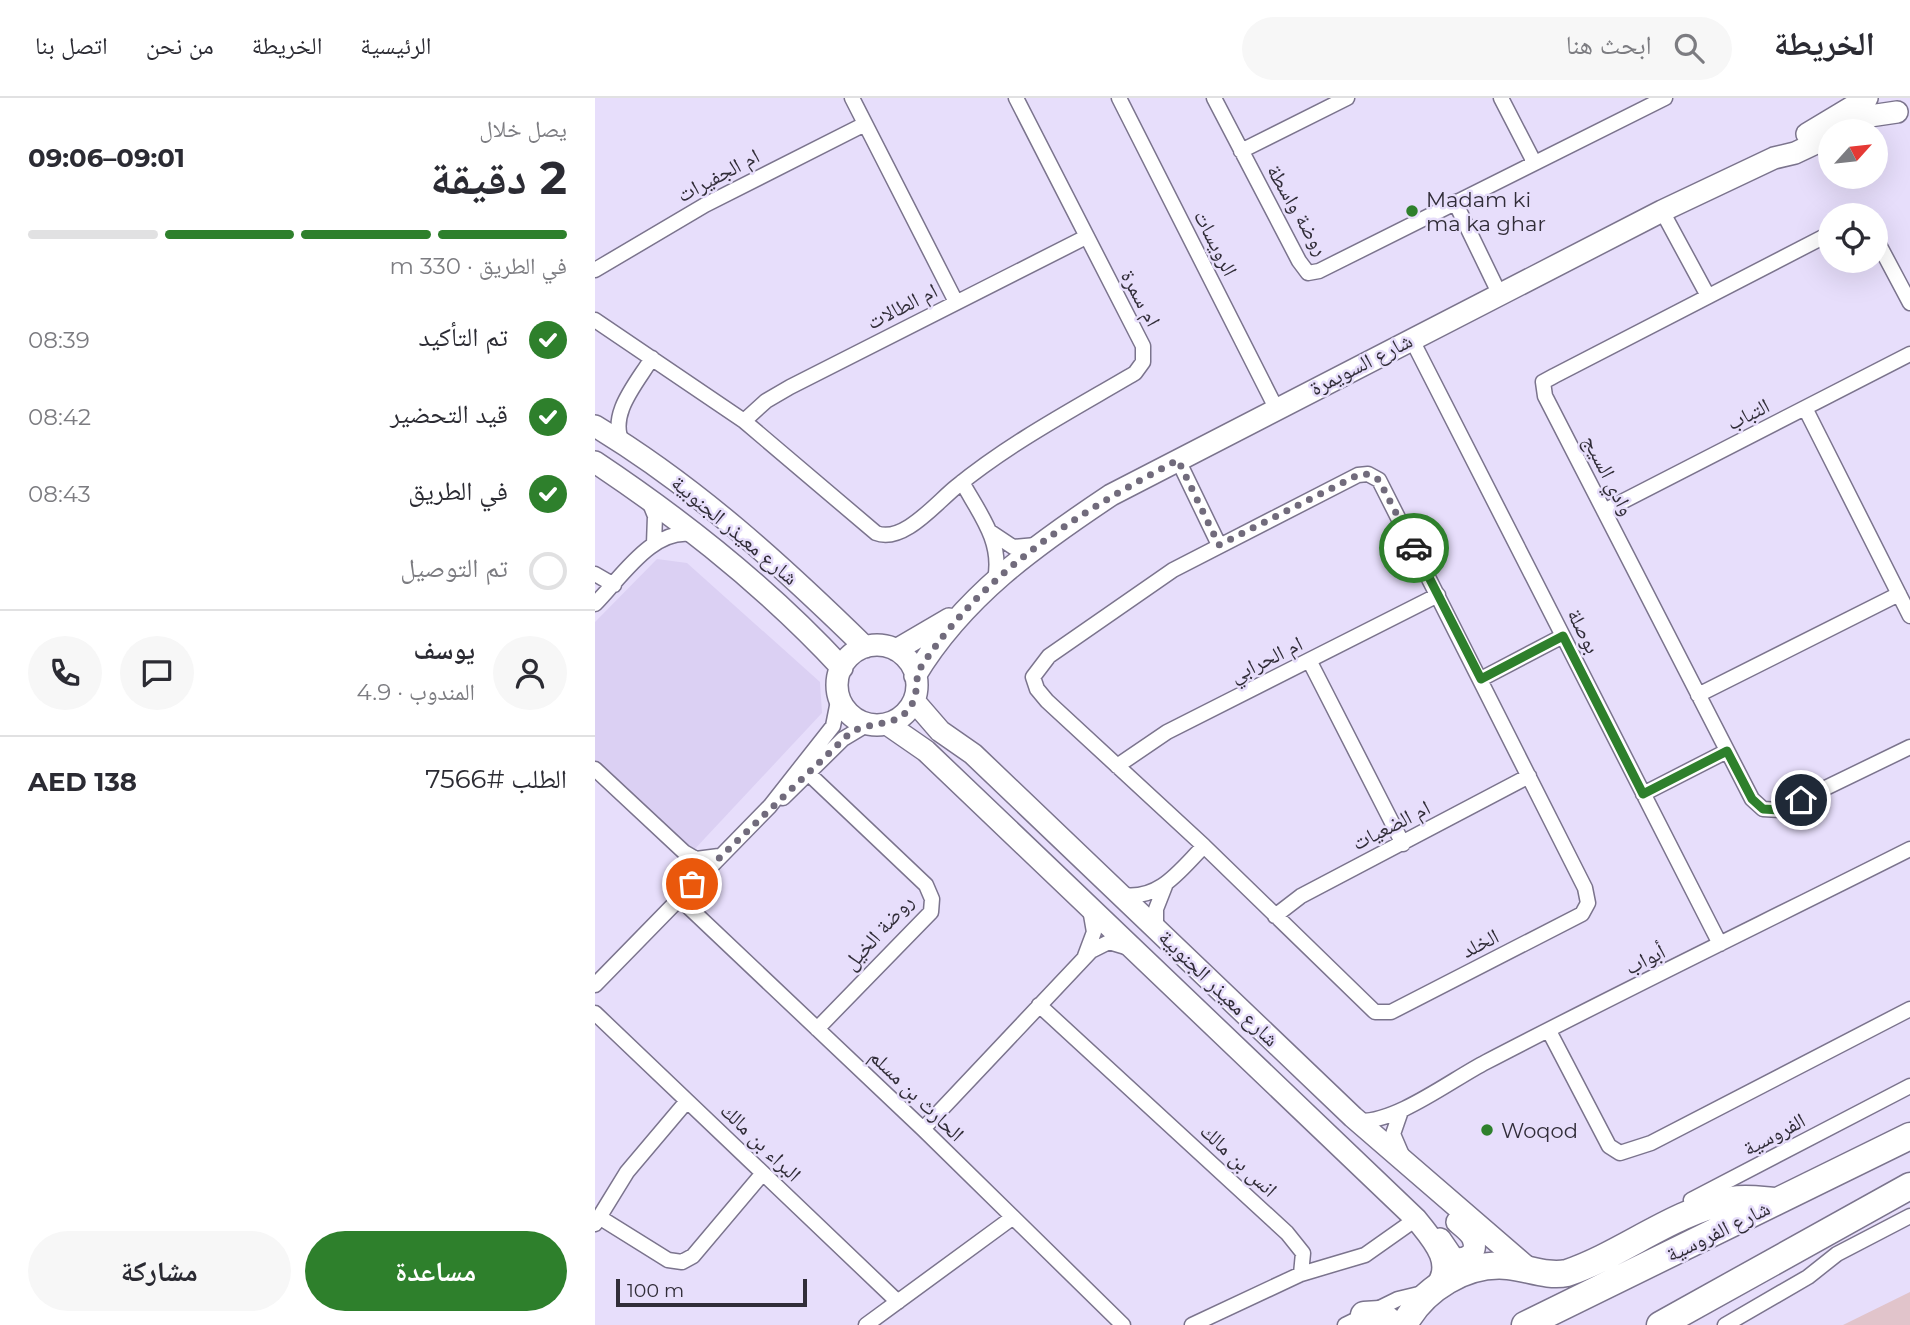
<!DOCTYPE html>
<html lang="ar">
<meta charset="utf-8">
<style>
body{margin:0;font-family:Montserrat,"Noto Naskh Arabic",sans-serif;background:#f7f7f7;color:#2b2b33;direction:rtl;height:100vh;display:flex;flex-direction:column;font-size:26px;white-space:nowrap}
*{box-sizing:border-box;margin:0}
p{font-size:23px;color:#7c7c81}
.icon{flex:none;width:38px;height:38px;fill:none;stroke:currentColor;stroke-width:2;stroke-linecap:round;stroke-linejoin:round}
.map{position:relative;flex:1;overflow:hidden;direction:ltr}
.sheet{display:flex;flex-direction:column;background:#fff;width:595px}
.sheet>*{flex:none}
.needle{width:46px;rotate:63deg}
.controls{position:absolute;left:1223px;top:21px;display:grid;gap:14px}
.controls a{display:grid;place-items:center;width:70px;height:70px;border-radius:50%;background:#fff;box-shadow:0 7px 28px #0002;font-size:35px}
.scale{position:absolute;left:21px;bottom:18px;width:191px;box-sizing:border-box;padding-left:7px;border:4px solid #312d38;border-top:0;font-size:19px;line-height:24px;white-space:nowrap;color:#312d38;-webkit-text-stroke:5px #e7defb;paint-order:stroke}
.pin{position:absolute;display:grid;place-items:center;width:60px;height:60px;color:#fff;margin:-30px;border:4px solid #fff;border-radius:50%;box-shadow:0 2px 7px #0007}
.courier{position:absolute;display:grid;place-items:center;width:70px;height:70px;margin:-35px;border:5px solid #2e802c;border-radius:50%;background:#fff;color:#222;box-shadow:0 2px 9px #0007}
.head em{font-style:normal;font-weight:700}
.head div{display:flex;flex-direction:column-reverse}
.head{display:flex;align-items:center;justify-content:space-between;height:119px;padding:0 28px}
h1{font-size:46px;font-weight:700;line-height:52px}
.bar{display:grid;grid-template-columns:repeat(4,1fr);gap:10px 7px;align-content:center;height:84px;padding:0 28px}
.bar i{height:9px;border-radius:5px;background:#e1e1e2}
.bar .on{background:#2e802c}
.bar p{grid-column:span 4}
.line{display:flex;align-items:center;gap:18px;padding:0 28px;border-top:2px solid #e1e1e2}
.line div{flex:1}
.round{display:grid;place-items:center;flex:none;width:74px;height:74px;border-radius:37px;background:#f7f7f7}
ol{padding:0 28px;list-style:none}
li{display:flex;align-items:center;gap:21px;height:77px}
li p{margin-inline-start:auto}
li .icon{padding:7px;border-radius:50%;background:#2e802c;color:#fff;stroke-width:4}
li:last-child{color:#7c7c81}
li i{width:38px;height:38px;border:4px solid #e1e1e2;border-radius:50%}
.primary-button{display:flex;gap:14px;margin-top:auto;padding:14px 28px}
.primary-button a{flex:1;height:80px;border-radius:42px;background:#2e802c;color:#fff;font-size:28px;font-weight:700;line-height:80px;text-align:center}
.primary-button a+a{background:#f7f7f7;color:#2b2b33}
header{display:flex;align-items:center;gap:42px;box-sizing:border-box;height:98px;padding:0 35px;background:#fff;border-bottom:2px solid #e1e1e2}
header strong{font-size:33px}
nav{display:flex;gap:38px;margin-inline-start:auto;font-size:24px}
.search{width:490px;height:63px;background:#f7f7f7;display:flex;align-items:center;gap:18px;box-sizing:border-box;padding:0 24px;border-radius:38px;color:#7c7c81;font-size:26px}
main{display:flex;flex:1;min-height:0}
.map>svg:first-child{display:block}
.built{fill:#dbd0f3}
.green{fill:#e1c4cb}
.lines{fill:none;stroke-linecap:round;stroke-linejoin:round}
.street-casing{stroke:#7b748d;stroke-width:17}
.secondary-casing{stroke:#7b748d;stroke-width:24}
.highway-casing{stroke:#7b748d;stroke-width:29}
.street{stroke:#fff;stroke-width:14}
.secondary{stroke:#fff;stroke-width:21}
.highway{stroke:#fff;stroke-width:26}
.done{stroke:#716b7c;stroke-width:7;stroke-dasharray:0 12.6}
.route{stroke:#2e802c;stroke-width:9}
.poi-dot{fill:#2e802c;stroke:#e7defb;stroke-width:2.5}
.labels{text-anchor:middle;dominant-baseline:central;stroke-width:5;stroke-linejoin:round;paint-order:stroke}
.street-label{font-size:21px;fill:#312d38;stroke:#e7defb}
.poi-label{font-size:21px;fill:#312d38;stroke:#e7defb;text-anchor:start}
</style>
<header>
<strong>الخريطة</strong>
<div class="search"><svg class="icon" aria-label="search" viewBox="0 0 24 24"><circle cx="10" cy="10" r="6"/><path d="M15 15l6 6"/></svg>ابحث هنا</div>
<nav><a>الرئيسية</a><a>الخريطة</a><a>من نحن</a><a>اتصل بنا</a></nav>
</header>
<main>
<div class="map">
<svg width="1315" height="1227" viewBox="0 0 1315 1227">
<rect width="100%" height="100%" fill="#e7defb"/>
<path class="built" d="M62,461l30,4 133,119 2,31 -130,139 -12,6 -85,-85v-151z"/>
<path class="green" d="M1315,1194v33h-67z"/>
<g class="lines">
<defs>
<path id="street" d="M257,0l104,204
M524,0l157,310
M619,0l85,163 9,12 11,-2 346,-173
M906,0l33,64
M646,53l106,-53
M860,104l44,91
M1067,113l46,85
M1236,135l-277,143 -11,6 2,14 207,403 11,10 17,1 130,-63
M1281,141l34,64
M0,172l110,-65 160,-81
M0,222l149,101 132,112c27,11 60,-30 80,-46 55,-45 118,-78 179,-114l8,-11v-16l-127,-248
M816,240l309,606
M1210,310l105,208
M149,323l22,-20 24,-14 296,-150
M28,346c-16,-29 14,-61 29,-86
M583,362l41,85
M773,376l11,6 206,408 3,15 -6,11 -191,98h-16l-171,-166 -157,-145 -10,-12 -4,-12 16,-21 124,-86 185,-95z
M367,384c17,31 41,60 33,97
M54,403l6,15 -1,28
M1009,413l306,-157
M397,435l21,14 23,-2
M0,476l19,11
M0,506c26,-26 59,-79 100,-69
M715,564l93,182
M886,581l82,-43
M1103,597l201,-101
M522,668l50,-34 271,-137
M0,671l89,83 12,7 23,-3
M214,676l117,111 6,14 -1,13 -114,117
M1048,696l84,-43
M188,700l60,-59 25,-15
M528,797c37,5 57,-25 81,-49
M83,799l245,232 200,196
M680,818l26,-20 228,-120
M561,829v-18l9,-23
M490,858l9,-24 -4,-23
M0,887l175,-179 63,-80 6,-30
M444,907l248,228 16,20 -2,21 -109,51
M0,915l303,289
M954,933l60,115 11,7 31,-10 259,-134
M806,1013l-8,23 9,21
M763,1023c38,2 93,-41 128,-59 140,-73 283,-142 424,-213
M328,1031l168,-178 18,-9 20,6
M1096,1102l219,-114
M4,1119l69,43 14,2 11,-6 70,-83
M0,1126l32,-52 60,-71
M706,1176l64,-19 51,-36
M271,1227l146,-107
M750,1227l53,-26 29,-7
M1130,1227l83,-48 29,-23 73,-38"/>
<path id="secondary" d="M1245,33l30,-15 27,-4
M1212,36l60,-36
M0,328c101,61 186,139 270,221
M0,364c90,60 173,126 247,206
M242 587a40 40 0 1 1 80 0a40 40 0 1 1-80 0Z
M301,552l53,-31
M320,578c48,-80 121,-131 196,-181l551,-284 112,-53 21,-5 36,-17
M319,603l26,30 33,23 380,363 176,152
M292,626l39,27 490,468c15,19 40,44 19,69
M845,1141l13,19c12,3 26,-4 20,-19 -2,-6 -10,-12 -16,-17"/>
<path id="highway" d="M769,1217l16,-1 14,11
M809,1227c19,-36 62,-63 104,-59 20,2 39,11 59,7 56,-19 105,-61 165,-73 14,-3 30,0 44,1
M930,1227l385,-189
M1065,1227l250,-139"/>
</defs>
<use href="#street" class="street-casing"/>
<use href="#secondary" class="secondary-casing"/>
<use href="#highway" class="highway-casing"/>
<use href="#street" class="street"/>
<use href="#secondary" class="secondary"/>
<use href="#highway" class="highway"/>
</g>
<g class="lines">
<path class="done" d="M97,786l157,-150c21,-15 49,-4 63,-30 7,-13 2,-25 9,-37 63,-96 158,-155 257,-207l41,85 139,-70 10,-1 11,6 35,68"/>
<path class="route" d="M819,450l67,131 82,-43 80,158 84,-43 25,48 11,10 17,1 21,-10"/>
</g>
<g class="poi-dot">
<circle cx="817" cy="113" r="7"/>
<circle cx="892" cy="1032" r="7"/>
</g>
<g class="labels">
<g class="street-label">
<text transform="translate(123 77) rotate(-28)">ام الجفيرات</text>
<text transform="translate(703 112) rotate(60)">روضة واسطة</text>
<text transform="translate(621 145) rotate(63)">الرويسات</text>
<text transform="translate(546 200) rotate(62)">ام سمرة</text>
<text transform="translate(307 208) rotate(-27)">ام الطالات</text>
<text transform="translate(766 266) rotate(-27)">شارع السويمرة</text>
<text transform="translate(1153 316) rotate(-27)">التباب</text>
<text transform="translate(1014 377) rotate(63)">وادي السيج</text>
<text transform="translate(140 432) rotate(40)">شارع معيذر الجنوبية</text>
<text transform="translate(989 533) rotate(63)">بوصلة</text>
<text transform="translate(671 561) rotate(-26)">ام الحرابي</text>
<text transform="translate(796 727) rotate(-27)">ام الضعيات</text>
<text transform="translate(283 834) rotate(-48)">روضة الخيل</text>
<text transform="translate(885 845) rotate(-27)">الخلد</text>
<text transform="translate(1050 861) rotate(-27)">أبواب</text>
<text transform="translate(624 890) rotate(44)">شارع معيذر الجنوبية</text>
<text transform="translate(322 997) rotate(44)">الحارث بن مسلم</text>
<text transform="translate(1179 1036) rotate(-28)">الفروسية</text>
<text transform="translate(166 1044) rotate(44)">البراء بن مالك</text>
<text transform="translate(644 1062) rotate(43)">انس بن مالك</text>
<text transform="translate(1123 1133) rotate(-26)">شارع الفروسية</text>
</g>
<g class="poi-label">
<text x="831" y="101">Madam ki<tspan x="831" dy="24">ma ka ghar</tspan></text>
<text x="906" y="1032">Woqod</text>
</g>
</g>
</svg>
<div class="controls">
<a><svg class="needle" viewBox="-14 -14 28 28"><path d="M0-13l5 13h-10z" fill="#e53935"/><path d="M0 13l5-13h-10z" fill="#7c7c81"/></svg></a>
<a><svg class="icon" aria-label="locate" viewBox="0 0 24 24"><circle cx="12" cy="12" r="6"/><path d="M12 2v4M12 18v4M2 12h4M18 12h4"/></svg></a>
</div>
<div class="scale">100 m</div>
<div class="pin" style="left:97px;top:786px;background:#ea580c"><svg class="icon" aria-label="bag" viewBox="0 0 24 24"><path d="M5 8h14l-1 12H6zM9 8a3 3 0 0 1 6 0"/></svg></div>
<div class="pin" style="left:1206px;top:702px;background:#1f2937"><svg class="icon" aria-label="home" viewBox="0 0 24 24"><path d="M3 11l9-7 9 7M6 9v11h12V9"/></svg></div>
<div class="courier" style="left:819px;top:450px"><svg class="icon" aria-label="car" viewBox="0 0 24 24"><path d="M5 17H2v-5l4-1 3-4h7l3 4 3 1v5h-3M9 17h6M6 11h13"/><circle cx="7" cy="17" r="2"/><circle cx="17" cy="17" r="2"/></svg></div>
</div>
<section class="sheet">
<div class="head"><div><h1>2 دقيقة</h1><p>يصل خلال</p></div><em>09:01–09:06</em></div>
<div class="bar"><i class="on"></i><i class="on"></i><i class="on"></i><i></i><p>في الطريق · 330 m</p></div>
<ol>
<li><svg class="icon" aria-label="check" viewBox="0 0 24 24"><path d="M5 12l5 5 9-10"/></svg>تم التأكيد<p>08:39</p></li>
<li><svg class="icon" aria-label="check" viewBox="0 0 24 24"><path d="M5 12l5 5 9-10"/></svg>قيد التحضير<p>08:42</p></li>
<li><svg class="icon" aria-label="check" viewBox="0 0 24 24"><path d="M5 12l5 5 9-10"/></svg>في الطريق<p>08:43</p></li>
<li><i></i>تم التوصيل</li>
</ol>
<div class="line" style="height:126px"><a class="round"><svg class="icon" aria-label="person" viewBox="0 0 24 24"><circle cx="12" cy="8" r="4"/><path d="M4 21q1-7 8-7t8 7"/></svg></a><div><b>يوسف</b><p>المندوب · 4.9</p></div><a class="round"><svg class="icon" aria-label="chat" viewBox="0 0 24 24"><path d="M4 5h16v11H9l-5 4z"/></svg></a><a class="round"><svg class="icon" aria-label="phone" viewBox="0 0 24 24"><path d="M5 4h4l2 5-3 2q2 4 5 5l2-3 5 2v4C11 20 4 13 5 4z"/></svg></a></div>
<div class="line" style="height:91px"><div>الطلب #7566</div><b>AED 138</b></div>
<div class="primary-button"><a>مساعدة</a><a>مشاركة</a></div>
</section>
</main>
